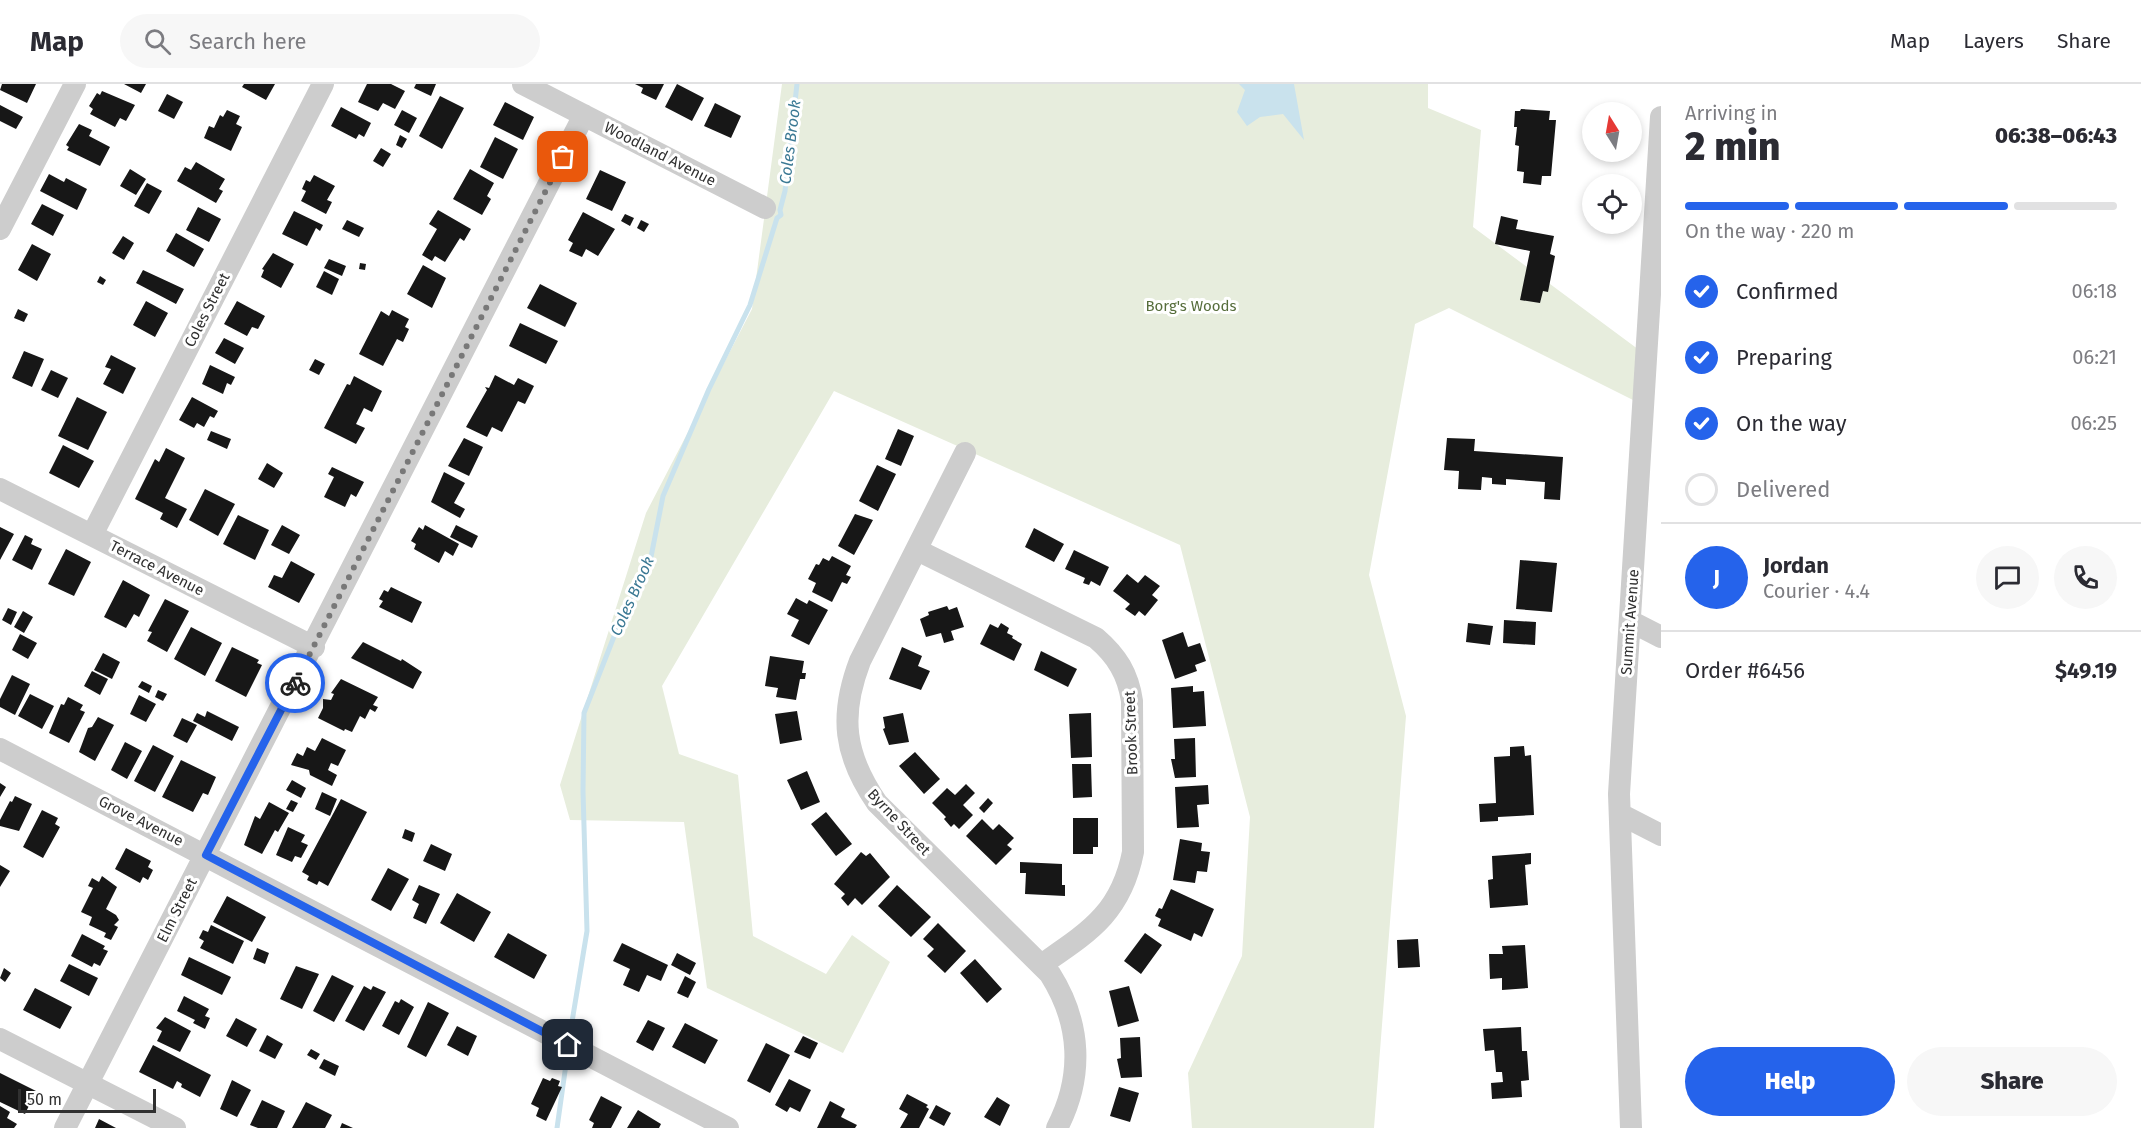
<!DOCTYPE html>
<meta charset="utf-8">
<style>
body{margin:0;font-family:"Fira Sans",sans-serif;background:#f7f7f7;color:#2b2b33;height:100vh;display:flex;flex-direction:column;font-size:22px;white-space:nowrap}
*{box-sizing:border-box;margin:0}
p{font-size:20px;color:#7c7c81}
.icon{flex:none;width:33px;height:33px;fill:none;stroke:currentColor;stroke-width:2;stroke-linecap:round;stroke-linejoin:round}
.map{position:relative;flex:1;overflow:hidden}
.panel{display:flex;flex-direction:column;background:#fff;width:480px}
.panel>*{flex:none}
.needle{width:39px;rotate:349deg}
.buttons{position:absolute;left:1582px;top:18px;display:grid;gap:12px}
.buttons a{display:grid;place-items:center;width:60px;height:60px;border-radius:50%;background:#fff;box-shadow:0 3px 9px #0003;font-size:30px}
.scale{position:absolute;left:18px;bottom:15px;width:138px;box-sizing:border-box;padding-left:6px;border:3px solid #303030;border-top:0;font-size:16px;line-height:21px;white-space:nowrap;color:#303030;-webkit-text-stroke:4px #fff;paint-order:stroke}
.pin{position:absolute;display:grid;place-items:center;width:51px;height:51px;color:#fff;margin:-26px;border-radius:12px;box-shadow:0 3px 9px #0006}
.courier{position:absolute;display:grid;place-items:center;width:60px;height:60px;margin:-30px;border:4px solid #2563eb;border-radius:50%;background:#fff;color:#222;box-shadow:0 2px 8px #0007}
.headline em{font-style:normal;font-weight:800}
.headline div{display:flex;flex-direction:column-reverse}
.headline{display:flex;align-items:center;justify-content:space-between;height:102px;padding:0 24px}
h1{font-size:39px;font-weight:800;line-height:45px}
.bar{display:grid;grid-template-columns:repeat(4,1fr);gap:9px 6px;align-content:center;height:72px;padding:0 24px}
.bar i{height:8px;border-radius:4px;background:#e1e1e2}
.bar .on{background:#2563eb}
.bar p{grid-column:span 4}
.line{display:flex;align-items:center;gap:15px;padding:0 24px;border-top:2px solid #e1e1e2}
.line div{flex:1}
.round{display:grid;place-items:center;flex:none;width:63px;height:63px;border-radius:32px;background:#f7f7f7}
ol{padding:0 24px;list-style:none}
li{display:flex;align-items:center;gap:18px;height:66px}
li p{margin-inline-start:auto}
li .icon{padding:6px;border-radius:50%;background:#2563eb;color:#fff;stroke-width:4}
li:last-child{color:#7c7c81}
li i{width:33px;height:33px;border:3px solid #e1e1e2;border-radius:50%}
.primary-button{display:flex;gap:12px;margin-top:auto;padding:12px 24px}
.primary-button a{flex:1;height:69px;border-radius:36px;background:#2563eb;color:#fff;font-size:24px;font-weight:800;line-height:69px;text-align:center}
.primary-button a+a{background:#f7f7f7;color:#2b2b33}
header{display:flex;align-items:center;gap:36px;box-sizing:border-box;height:84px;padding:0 30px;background:#fff;border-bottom:2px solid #e1e1e2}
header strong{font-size:28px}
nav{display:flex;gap:33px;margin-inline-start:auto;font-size:21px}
.search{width:420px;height:54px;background:#f7f7f7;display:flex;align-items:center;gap:15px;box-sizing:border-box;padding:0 21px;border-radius:33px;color:#7c7c81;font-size:22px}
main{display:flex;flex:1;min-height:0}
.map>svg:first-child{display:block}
.green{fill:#e7eddd}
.water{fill:#c9e2ed}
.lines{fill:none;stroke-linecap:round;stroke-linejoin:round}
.stream{stroke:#c9e2ed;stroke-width:5}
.building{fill:#171717}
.minor{stroke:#cdcdcd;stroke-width:22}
.done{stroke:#787878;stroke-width:6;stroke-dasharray:0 10.8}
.route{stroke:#2563eb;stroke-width:8}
.labels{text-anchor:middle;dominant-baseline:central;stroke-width:6;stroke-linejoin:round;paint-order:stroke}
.street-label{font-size:15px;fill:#303030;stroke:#fff}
.park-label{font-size:15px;fill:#566d3b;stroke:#fff}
.water-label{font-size:16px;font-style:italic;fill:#3b7994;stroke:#fff}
</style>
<header>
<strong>Map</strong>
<div class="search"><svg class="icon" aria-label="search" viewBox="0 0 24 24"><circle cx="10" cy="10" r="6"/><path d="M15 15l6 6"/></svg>Search here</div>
<nav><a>Map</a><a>Layers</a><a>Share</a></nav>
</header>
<main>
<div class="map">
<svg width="1661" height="1044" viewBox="0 0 1661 1044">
<rect width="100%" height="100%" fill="#fff"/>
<path class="green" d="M782,0h646v24l53,22 -8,97 177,131 -3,49 -198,-99 -34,16 -46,251 37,141 -32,412h-182l-4,-55 54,-117 8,-139 -70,-272 -346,-154 -172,295 17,68 59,21 15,161 73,38 26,-39 38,27 -47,91 -136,-65 -23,-166 -114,-2 -10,-35 86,-272 106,-204z"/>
<path class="water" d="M1239,0h55l10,56 -21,-26 -23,3 -13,9 -10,-14 8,-22z"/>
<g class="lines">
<path class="stream" d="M569,956l18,-109 -4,-140 1,-78 31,-79 35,-72 13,-66 46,-107 41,-84 27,-87 4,-3 -1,-5 5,-19 12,-107
M557,1044l11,-78"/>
</g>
<path class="building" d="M2,0h34l-9,19 -27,-13z
M124,0h22l-5,9z
M244,0h31l-9,16 -24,-13z
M367,0h24l14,7 -10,18 -12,-6 -5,8 -20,-9z
M416,0h20l-5,12 -17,-8z
M635,0h29l-8,16 -15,-7 2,-5z
M677,0l27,14 -12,23 -27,-14z
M102,7l33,14 -9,16 -6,-3 -5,9 -25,-13 3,-5 -4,-3 8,-13 3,2z
M167,10l16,8 -9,17 -16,-8z
M440,12l24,12 -22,41 -23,-13z
M505,18l29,15 -11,23 -30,-15z
M715,19l26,13 -10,22 -27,-12z
M0,21l23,12 -7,12 -16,-8z
M341,23l30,16 -7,14 -5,-3 -3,5 -25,-13z
M1521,25l29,2 -1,9h7l-5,56h-9l-1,9 -18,-2 1,-11 -7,-1 2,-25 -4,-1 2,-18h-3l1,-16h5z
M227,26l13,6 -4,8 6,3 -11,24 -27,-13 5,-12 5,2 6,-13 3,2z
M402,26l15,8 -8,15 -15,-8z
M79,40l13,6 -3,6 21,11 -10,19 -33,-16 2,-3 -3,-2z
M400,51l7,4 -5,9 -6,-3z
M495,53l23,12 -15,30 -23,-12z
M381,64l10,6 -8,13 -10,-6z
M196,78l29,17 -6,10 4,2 -7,12 -39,-22 8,-14 6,3z
M130,85l16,10 -10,16 -16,-9z
M470,85l24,14 -7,13 4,3 -9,16 -29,-16z
M600,86l26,12 -14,29 -26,-12z
M49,90l15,8 2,-4 21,11 -10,21 -37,-19z
M314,91l21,11 -8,14 5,2 -6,12 -25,-13 5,-10 -4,-2 4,-9 4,2z
M147,99l15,8 -13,23 -15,-8z
M42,120l22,11 -11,21 -22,-12z
M198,123l23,12 -12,23 -23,-12z
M438,126l33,19 -7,12 -4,-3 -15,24 -10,-6 -3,5 -10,-6 15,-26 -8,-5z
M294,127l29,14 -3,6 -4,-3 -9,18 -25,-12z
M583,128l32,17 -17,27 -12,-7 -4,8 -13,-6 4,-8 -5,-3z
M625,130l9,4 -4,8 -9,-5z
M1501,132l17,4 -2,9 38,7 -4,18 5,2 -7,36 -5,-1 -3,12 -20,-3 10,-49 -35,-7z
M347,136l17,8 -5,9 -17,-8z
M641,136l8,4 -5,8 -7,-4z
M176,149l28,16 -10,18 -28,-16z
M123,152l11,7 -10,17 -12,-7z
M32,160l19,10 -14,27 -19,-11z
M273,169l21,11 -13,24 -20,-11 3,-7 -2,-1z
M329,175l17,7 -4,10 -18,-8z
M360,179l6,1 -1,6 -6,-1z
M423,181l23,13 -14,30 -25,-14z
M143,186l41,19 -8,15 -40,-21z
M324,187l15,8 -7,16 -16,-8z
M100,192l6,4 -3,5 -6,-3z
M540,200l37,19 -12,24 -38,-19z
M146,217l22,12 -13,24 -22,-12z
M237,217l28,15 -7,13 -6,-2 -5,9 -23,-12z
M18,225l10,5 -4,8 -10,-4z
M392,226l17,9 -4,8 4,2 -6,13 -6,-3 -14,27 -24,-12 22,-43 8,5z
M520,239l38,18 -12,23 -37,-18z
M224,254l20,10 -9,16 -20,-11z
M24,267l20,8 -12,28 -20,-9z
M111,271l25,13 -13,26 -20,-10 8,-15 -6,-2z
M315,275l10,5 -6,11 -10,-5z
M210,281l25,12 -4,8 -4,-2 -4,11 -21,-10z
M51,286l17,8 -10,20 -17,-8z
M495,291l19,10 4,-7 16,8 -9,18 -7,-3 -16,31 -10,-5 -5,10 -21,-10 21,-37 -2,-3 4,1z
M354,292l28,15 -10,21 -8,-4 -8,16 9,4 -9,16 -32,-16 23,-44 3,1z
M77,313l30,15 -19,38 -30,-14z
M192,313l26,14 -4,7 -4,-2 -6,11 -7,-4 -3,5 -15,-8z
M898,345l16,7 -13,30 -16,-7z
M211,347l20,8 -4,10 -20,-9z
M464,354l19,9 -14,29 -21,-10z
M1447,354l28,1 -1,12 89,6 -3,43 -16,-1 1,-17 -39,-3v6l-14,-1v-6l-10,-1 -1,13 -23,-1 1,-18 -15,-1z
M63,361l31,16 -15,27 -30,-15z
M166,364l19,10 -20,40 22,11 -10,19 -17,-9 3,-6 -28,-14 20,-40 4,3z
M267,379l16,10 -9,15 -16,-9z
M877,381l19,9 -18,37 -19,-10z
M332,383l32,15 -8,15 -5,-3 -6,13 -21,-10 10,-20 -6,-3z
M444,388l21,11 -11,20 11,6 -5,9 -29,-16z
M205,405l30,15 -17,32 -29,-16z
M855,430l18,6 -19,35 -16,-9z
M238,431l31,15 -14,30 -32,-16z
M282,441l18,10 -11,19 -18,-9z
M425,441l34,19 -6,12 -8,-5 -6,12 -25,-14 2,-5 -5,-3 8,-14 4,3z
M456,441l22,11 -6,12 -22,-11z
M0,443l14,7 -14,26z
M1034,444l30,16 -10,18 -29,-15z
M25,451l8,4 -2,5 11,5 -10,21 -20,-10z
M66,465l25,13 -17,34 -26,-12z
M1074,466l35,17 -9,19 -9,-5 -2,4 -6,-2 2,-5 -20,-9z
M832,472l19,10 -5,9 5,2 -4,7 -5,-2 -10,20 -20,-10 4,-9 -8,-4 8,-15 3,1 4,-7 6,3z
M1520,476l37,3 -5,49 -36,-3z
M291,477l24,13 -16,29 -31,-16 6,-12 8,3z
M1127,490l11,9 7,-8 15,11 -8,9 6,5 -13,16 -6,-5 -4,5 -10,-7 5,-5 -17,-13z
M123,496l27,15 -11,22 -5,-3 -8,14 -22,-11z
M391,503l31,15 -10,21 -33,-16 4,-6 -4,-2 5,-9 4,2z
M796,514l11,6 2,-4 19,10 -19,35 -18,-9 8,-16 -12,-6z
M165,515l24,12 -22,41 -20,-11 5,-9 -4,-1z
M947,522l2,4 8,-3 7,20 -13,4 3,9 -10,3 -3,-10 -15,4 -6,-18 9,-4 -1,-3z
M8,524l9,4 -6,13 -9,-5z
M23,527l10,6 -9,16 -10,-6z
M1504,536l32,2 -1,23 -32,-2z
M1001,539l8,5 -2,5 6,3 -1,2 10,6 -8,17 -34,-17 10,-20 8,4z
M1468,539l25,3 -3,19 -24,-3z
M191,543l31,16 -17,33 -31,-17z
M1183,548l5,15 12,-4 6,18 -11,4 2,6 -22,8 -13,-39z
M20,550l17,9 -9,16 -16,-9z
M363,558l38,19 1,-2 20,13 -9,17 -62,-31z
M232,563l27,13 -2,3 5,2 -16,32 -31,-16z
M902,563l20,9 -4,10 12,5 -9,19 -32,-11z
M1041,567l36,18 -9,18 -34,-17z
M103,569l17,9 -8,17 -18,-9z
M770,572l34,5 -2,12h4l-1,6h-5l-4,21 -20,-3 2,-9 -13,-2z
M92,587l16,8 -8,16 -16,-9z
M12,591l18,9 -15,31 -15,-8v-8z
M341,595l37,18 -5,8 5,2 -3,5 -5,-3 -5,10 -5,-3 -8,16 -7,-3 -1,2 -26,-13 5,-10v-9l8,1 3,-6 -3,-1z
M142,597l10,5 -3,7 -11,-6z
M1193,602v6l11,-1 2,35 -33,2 -2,-40z
M158,606l9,4 -4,7 -8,-4z
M30,610l24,12 -12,23 -24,-13z
M139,611l17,9 -10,18 -16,-8z
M68,613l15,8 -3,5 5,2 -16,31 -20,-10 12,-29 3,1z
M207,627l32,16 -7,14 -39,-20 4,-8 8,4z
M797,627l5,29 -22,4 -5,-30z
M903,629l6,29 -20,3 -6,-16 2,-1 -2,-11z
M1091,629l1,44 -21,1 -2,-44z
M98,633l16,8 -19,36 -16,-9 9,-24 4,-1z
M182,634l15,7 -10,18 -14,-7z
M322,654l24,12 -8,16 -7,-3 -3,7 9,5 -5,11 -22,-11 -1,-5 -18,-5 6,-12 6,3 4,-9 8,4z
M1195,654l1,39 -21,1 -4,-19h4l-1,-20z
M125,658l17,9 -15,28 -16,-9z
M153,661l21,11 -19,36 -21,-11z
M1524,662l1,10 6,-1 3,60 -36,2v4l-18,1 -1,-18 17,-1 -2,-46 16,-1v-9z
M915,668l25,27 -16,15 -25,-28z
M181,676l35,17 -8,18 -5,-2 -10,19 -31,-15z
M1072,680h19l1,33 -19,1z
M807,687l13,31 -19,8 -14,-30z
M292,696l14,8 -5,10 -15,-8z
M0,699l6,4 -6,10z
M966,700l9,9 -12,12 10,10 -14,14 -5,-5 -3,3 -7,-8 2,-2 -14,-14 15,-15 8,7z
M1208,701l1,19 -12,1 2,22 -22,1 -2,-41z
M322,708l15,7 -7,17 -15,-7z
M15,712l17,8 -13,27 -19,-5v-6l10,-19 2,1z
M988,714l5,5 -9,10 -5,-5z
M341,715l26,13 -39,74 -9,-5 -2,4 -10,-5 2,-4 -7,-4z
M291,716l7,3 -5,9 -7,-3z
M269,718l20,11 -11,19 -3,-2 -13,24 -18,-9 11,-29 5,3z
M42,726l16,8 -3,6 5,3 -17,31 -20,-11z
M826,728l26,32 -16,12 -25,-32z
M1073,734h25v29h-5v7h-20z
M982,735l11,11 6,-6 15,14 -7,7 5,4 -16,16 -30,-29z
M288,743l17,8 -4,7 7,3 -7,13 -6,-2 -3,6 -16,-7z
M405,745l10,4 -3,9 -10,-4z
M1180,755l22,4 -1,8 9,1 -3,20 -10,-1 -2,12 -22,-3z
M431,760l21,10 -7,17 -22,-10z
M126,764l25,13 -3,6 5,3 -5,10 -5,-3 -3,6 -25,-14z
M861,768l5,4 4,-3 20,24 -28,28 -7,-7 -7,8 -7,-8 4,-4 -11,-10z
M1531,769v11l-6,1 3,40 -38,3 -2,-28 5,-1 -1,-23z
M1020,778l42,2v21h3v11l-40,-2 1,-21h-6z
M0,781l10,6 -10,16z
M388,784l21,11 -18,32 -20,-11z
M102,792l15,11 -11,22 10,6 3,5 -5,5 4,2 -7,13 -7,-3 2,-4 -17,-8 3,-8 -11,-5 12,-24 -5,-2 4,-8 7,4z
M419,801l21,9 -14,30 -13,-6 6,-14 -7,-4z
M897,801l34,32 -20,20 -33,-31z
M1171,805l43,20 -12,28 -8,-4 -3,8 -33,-15 3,-7 -6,-3 4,-8 3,1z
M457,809l34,19 -17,30 -34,-19z
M227,812l39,21 -14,25 -39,-20z
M938,839l28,28 -21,22 -18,-17 7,-7 -11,-10z
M211,841l33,16 -11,23 -33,-16 4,-7 -5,-3 4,-8 5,2z
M508,849l39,22 -13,24 -40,-22z
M1145,849l17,12 -21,29 -17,-13z
M82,850l23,12 -2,3 5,2 -8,15 -6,-3 -2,4 -21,-11z
M1418,855l2,28 -22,1 -1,-28z
M622,859l46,22 -7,16 -14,-6 -8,17 -16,-7 7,-16 -17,-8z
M1525,861l3,43 -26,2v-12l-12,1 -1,-25h14l-1,-8z
M257,864l12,5 -4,11 -12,-5z
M677,869l19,10 -6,12 -19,-10z
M189,873l42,20 -9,18 -41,-20z
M975,875l27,30 -15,14 -27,-30z
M69,880l29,14 -9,18 -29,-15z
M296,882l23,8 -17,35 -22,-10z
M4,884l7,5 -6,9 -5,-4z
M332,891l22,11 -20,36 -21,-11z
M685,892l11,6 -8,16 -11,-5z
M364,902l7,4 2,-4 13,6 -22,39 -19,-10z
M1129,902l10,35 -21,6 -9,-36z
M35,904l37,19 -12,22 -37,-19z
M184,912l25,13 -4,7 5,2 -5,11 -12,-6 2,-3 -18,-9z
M401,915l13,8 -15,28 -17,-9 13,-25 4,2z
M428,918l21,11 -23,44 -19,-10z
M165,933l26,14 -11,21 -23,-11 5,-10 -6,-3z
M236,934l21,11 -10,18 -21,-11z
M648,936l17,8 -12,23 -17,-9z
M685,939l33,17 -13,24 -33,-17z
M457,942l20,10 -9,20 -21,-11z
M1521,943l1,24h5l2,29 -8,1 1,16 -30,2 -1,-16 12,-1 -1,-10h-6l-2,-22 -9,1 -2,-22z
M267,951l16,9 -8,15 -16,-8z
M803,952l15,7 -8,16 -16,-7z
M1140,953l2,40 -21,1 -4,-19 4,-1 -1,-20z
M766,959l24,12 -20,38 -23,-12z
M153,961l58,30 -11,22 -19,-10 1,-3 -5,-3 -4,8 -34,-17z
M311,965l9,5 -4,6 -9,-5z
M324,975l15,7 -4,10 -16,-8z
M0,989l36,18 -11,23 -25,-12z
M543,994l7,3 2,-3 8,3 -2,5 4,1 -16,34 -10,-5 3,-8 -8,-4z
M789,995l22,11 -11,22 -10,-5 -3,5 -12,-7z
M232,996l19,10 -14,27 -17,-8z
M1119,1003l20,6 -9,29 -20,-6z
M907,1010l21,11 -2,2 3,2 -10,19h-19l8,-14 -9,-5z
M601,1012l21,11 -11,21h-19l2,-5 -5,-3z
M997,1013l13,8 -10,21 -16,-9z
M262,1016l23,11 -8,17h-19l-8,-3z
M830,1017l15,8 -4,8 16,8 -2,3h-38z
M306,1018l26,13 -7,13h-33z
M936,1021l15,8 -7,13 -15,-8z
M0,1022l10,6 -3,6 10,6 -3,4h-14z
M638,1026l23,14 -2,4h-32z
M99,1035l17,9h-21z
M342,1039l11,5h-13z"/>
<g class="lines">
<path class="minor" d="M523,0l242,124
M0,145l75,-145
M965,369l-105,208c-21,55 -16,94 17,142l173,171c31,49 34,102 7,154
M0,405l314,158
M92,451l231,-451
M917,466l179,88c21,18 32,36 36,63l1,151c-12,61 -44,80 -92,113
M1630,537l31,16
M0,665l728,379
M1620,730l41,21
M0,955l175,89
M65,1044l519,-1013
M1631,1044l-12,-334 42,-677"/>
</g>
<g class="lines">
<path class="done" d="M295,599l268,-526"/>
<path class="route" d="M295,599l-89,172 362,190"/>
</g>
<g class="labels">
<g class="street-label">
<text transform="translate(660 70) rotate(27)">Woodland Avenue</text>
<text transform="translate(207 226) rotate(-63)">Coles Street</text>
<text transform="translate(157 484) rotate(27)">Terrace Avenue</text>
<text transform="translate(1630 538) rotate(-86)">Summit Avenue</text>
<text transform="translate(1131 649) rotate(-92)">Brook Street</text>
<text transform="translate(141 737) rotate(27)">Grove Avenue</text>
<text transform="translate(899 738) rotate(47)">Byrne Street</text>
<text transform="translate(177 826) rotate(-63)">Elm Street</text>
</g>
<g class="park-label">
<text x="1191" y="222">Borg's Woods</text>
</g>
<g class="water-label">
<text transform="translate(790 58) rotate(-83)">Coles Brook</text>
<text transform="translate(632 512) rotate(-66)">Coles Brook</text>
</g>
</g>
</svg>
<div class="buttons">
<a><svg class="needle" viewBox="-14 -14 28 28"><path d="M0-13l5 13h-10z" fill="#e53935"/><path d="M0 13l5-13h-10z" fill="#7c7c81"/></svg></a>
<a><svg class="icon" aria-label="locate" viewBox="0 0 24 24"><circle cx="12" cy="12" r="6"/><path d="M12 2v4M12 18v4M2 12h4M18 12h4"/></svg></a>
</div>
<div class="scale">50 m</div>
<div class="pin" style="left:563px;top:73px;background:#ea580c"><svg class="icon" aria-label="bag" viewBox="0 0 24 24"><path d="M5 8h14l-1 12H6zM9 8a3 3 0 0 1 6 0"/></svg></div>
<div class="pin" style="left:568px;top:961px;background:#1f2937"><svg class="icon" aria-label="home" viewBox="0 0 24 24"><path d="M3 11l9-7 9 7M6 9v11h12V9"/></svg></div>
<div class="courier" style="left:295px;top:599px"><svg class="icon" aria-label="bike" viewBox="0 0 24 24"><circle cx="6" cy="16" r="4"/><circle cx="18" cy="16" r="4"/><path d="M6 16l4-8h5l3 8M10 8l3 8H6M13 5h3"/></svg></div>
</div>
<section class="panel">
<div class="headline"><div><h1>2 min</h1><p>Arriving in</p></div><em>06:38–06:43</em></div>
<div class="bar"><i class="on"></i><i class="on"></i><i class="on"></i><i></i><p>On the way · 220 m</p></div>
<ol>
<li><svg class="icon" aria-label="check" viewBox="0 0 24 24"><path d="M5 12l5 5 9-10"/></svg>Confirmed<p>06:18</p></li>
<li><svg class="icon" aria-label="check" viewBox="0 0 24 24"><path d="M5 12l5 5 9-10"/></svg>Preparing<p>06:21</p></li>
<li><svg class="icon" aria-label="check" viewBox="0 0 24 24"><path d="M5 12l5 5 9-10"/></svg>On the way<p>06:25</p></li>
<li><i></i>Delivered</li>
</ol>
<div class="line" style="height:108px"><b class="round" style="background:#2563eb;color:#fff">J</b><div><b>Jordan</b><p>Courier · 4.4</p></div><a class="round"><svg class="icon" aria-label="chat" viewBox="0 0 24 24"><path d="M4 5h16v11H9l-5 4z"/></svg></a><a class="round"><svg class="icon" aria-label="phone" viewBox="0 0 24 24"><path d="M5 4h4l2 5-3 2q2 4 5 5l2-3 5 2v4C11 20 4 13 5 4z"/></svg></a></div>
<div class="line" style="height:78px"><div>Order #6456</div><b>$49.19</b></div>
<div class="primary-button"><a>Help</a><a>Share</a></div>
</section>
</main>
